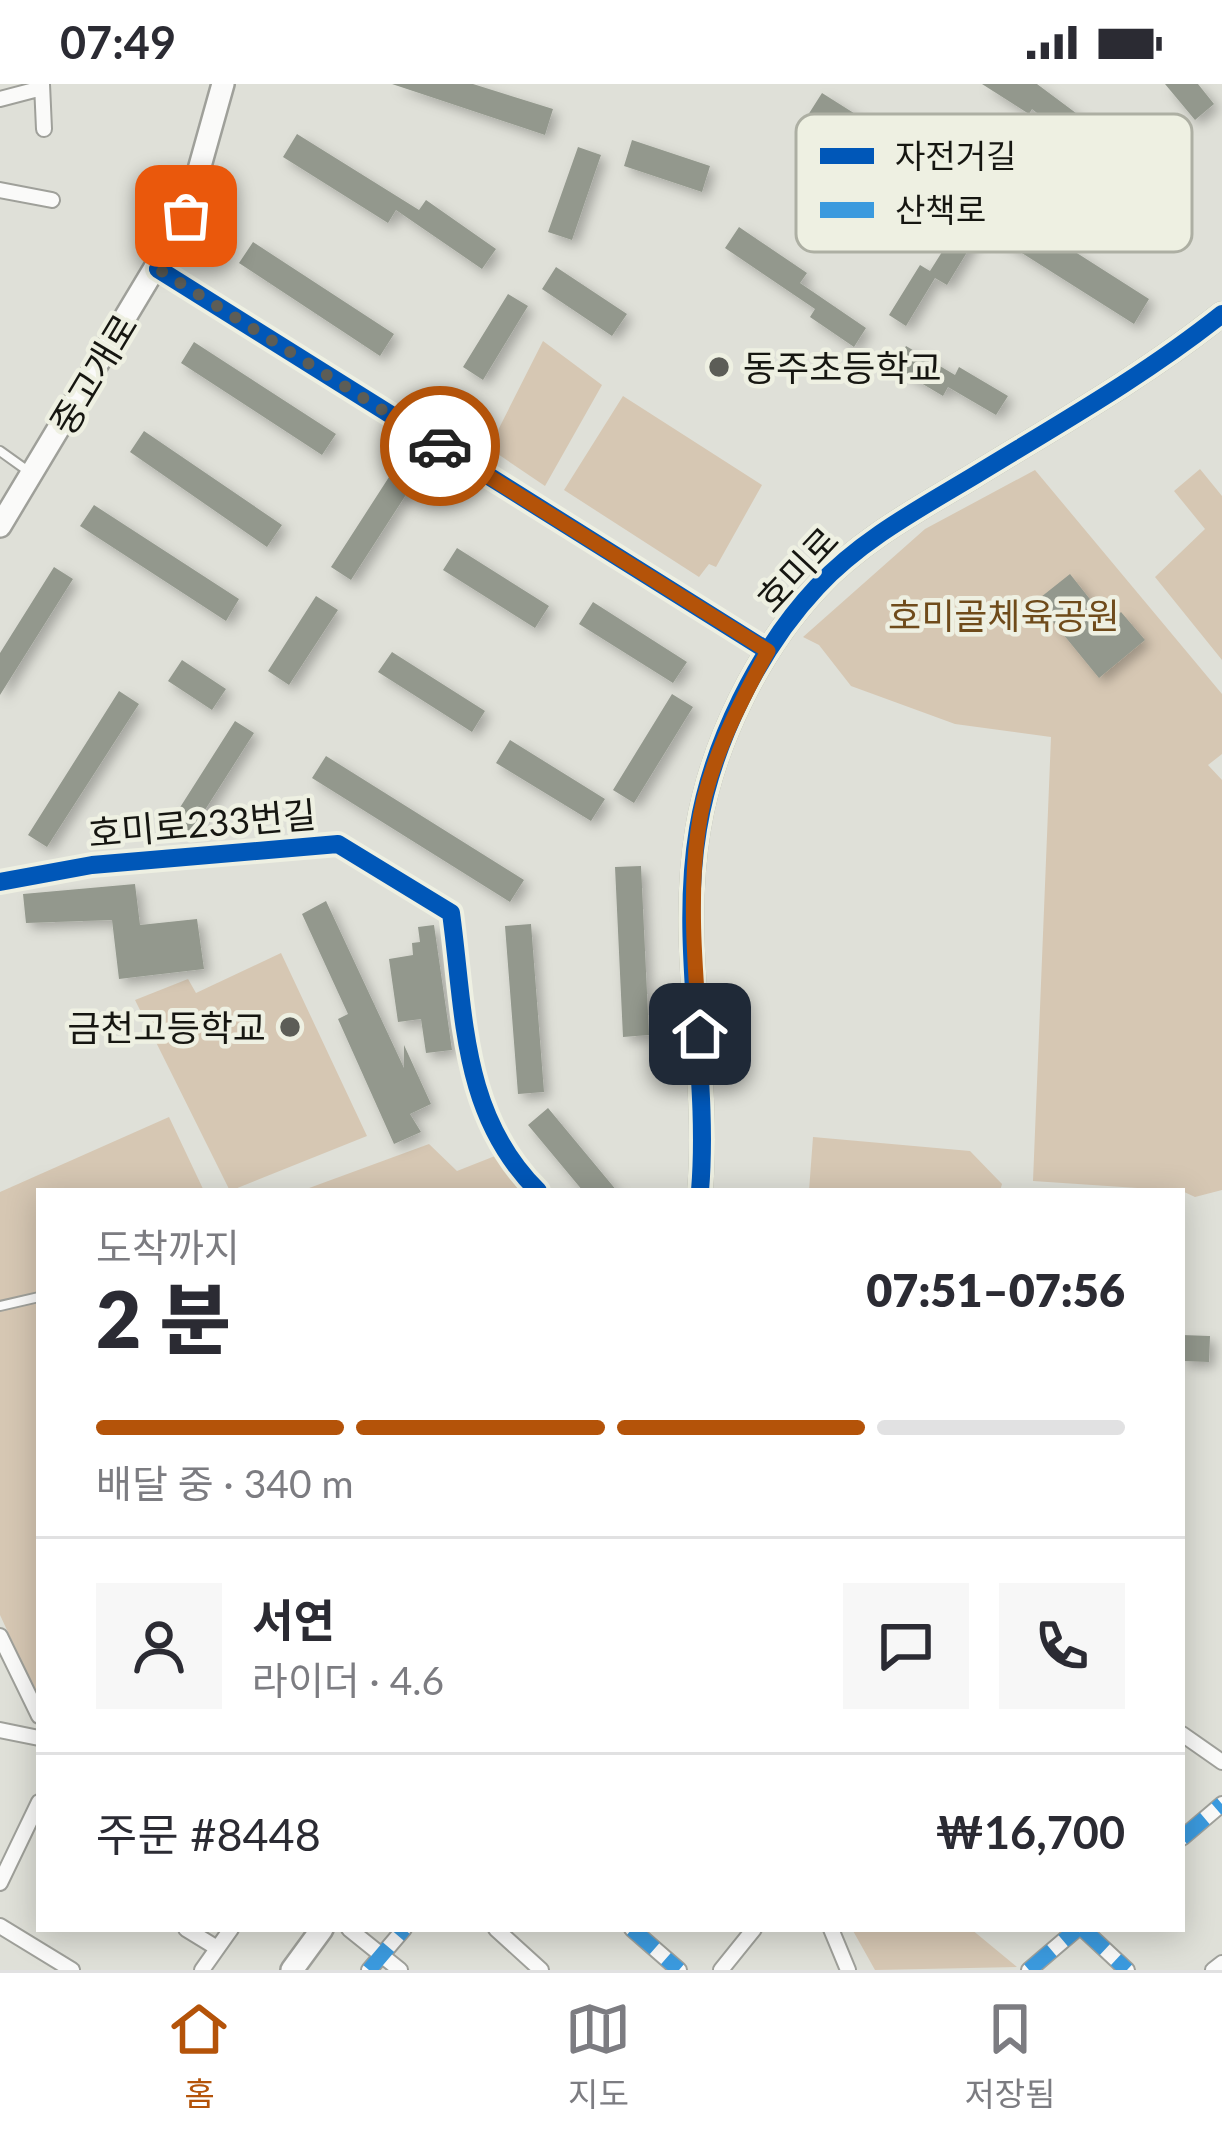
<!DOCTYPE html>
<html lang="ko">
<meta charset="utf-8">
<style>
body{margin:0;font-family:Lato,"Noto Sans KR",sans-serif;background:#f7f7f7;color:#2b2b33;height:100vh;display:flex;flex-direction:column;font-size:45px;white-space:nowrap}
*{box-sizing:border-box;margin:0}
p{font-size:39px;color:#7c7c81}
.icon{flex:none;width:66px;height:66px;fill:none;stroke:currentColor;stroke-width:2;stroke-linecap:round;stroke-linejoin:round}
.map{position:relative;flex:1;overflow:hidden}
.panel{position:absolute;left:36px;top:1104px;width:1149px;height:744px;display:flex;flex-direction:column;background:#fff;border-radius:0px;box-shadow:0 6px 30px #0003}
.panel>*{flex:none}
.pin{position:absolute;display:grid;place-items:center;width:102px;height:102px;color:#fff;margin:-51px;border-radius:24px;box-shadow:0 6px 18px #0006}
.courier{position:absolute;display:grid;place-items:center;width:120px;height:120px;margin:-60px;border:9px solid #b45309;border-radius:50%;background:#fff;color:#222;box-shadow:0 3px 15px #0007}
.head em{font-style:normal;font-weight:800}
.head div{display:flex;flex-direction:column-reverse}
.head{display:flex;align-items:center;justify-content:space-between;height:204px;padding:0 60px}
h1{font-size:78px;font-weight:800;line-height:90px}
.bar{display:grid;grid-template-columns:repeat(4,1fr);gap:18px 12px;align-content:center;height:144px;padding:0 60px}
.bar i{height:15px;border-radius:9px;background:#e1e1e2}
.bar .active{background:#b45309}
.bar p{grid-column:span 4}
.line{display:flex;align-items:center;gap:30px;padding:0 60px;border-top:3px solid #e1e1e2}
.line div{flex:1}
.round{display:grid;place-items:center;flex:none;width:126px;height:126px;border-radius:0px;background:#f7f7f7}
.status{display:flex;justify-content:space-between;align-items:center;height:84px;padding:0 60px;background:#fff;direction:ltr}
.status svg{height:33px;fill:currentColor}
.dock{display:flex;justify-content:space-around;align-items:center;height:168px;border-top:3px solid #e1e1e2;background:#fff;font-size:33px;color:#7c7c81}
.dock a{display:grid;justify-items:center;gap:6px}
.dock .active{color:#b45309}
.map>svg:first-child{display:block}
.green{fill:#d6c7b3}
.building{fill:#93988d;filter:url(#shadow)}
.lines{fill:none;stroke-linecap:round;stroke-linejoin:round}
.lane-casing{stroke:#9fa09a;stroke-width:12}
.street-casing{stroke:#9fa09a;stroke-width:18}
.secondary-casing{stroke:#9fa09a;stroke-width:26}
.lane{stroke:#fafaf9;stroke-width:8}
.street{stroke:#fafaf9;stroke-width:14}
.secondary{stroke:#fafaf9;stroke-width:21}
.quiet{stroke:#3b9ade;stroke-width:15;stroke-dasharray:30 15;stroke-linecap:butt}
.cycleway-casing{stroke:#eef0e2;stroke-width:26}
.cycleway{stroke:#0057b8;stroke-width:18}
.done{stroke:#5c5d57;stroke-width:12;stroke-dasharray:0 21.6}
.route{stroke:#b45309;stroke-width:15}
.poi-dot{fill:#5c5d57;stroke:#eef0e2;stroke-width:4.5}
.labels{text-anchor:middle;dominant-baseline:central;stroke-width:9;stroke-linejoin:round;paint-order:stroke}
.poi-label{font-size:36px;fill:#161611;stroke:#eef0e2;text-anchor:start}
.street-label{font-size:36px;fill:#161611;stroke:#eef0e2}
.park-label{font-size:36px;fill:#6f4b1b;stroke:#eef0e2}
.key{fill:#eef0e2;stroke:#adafa3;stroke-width:3}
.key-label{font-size:33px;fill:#161611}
</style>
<div class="status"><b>07:49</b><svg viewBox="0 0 49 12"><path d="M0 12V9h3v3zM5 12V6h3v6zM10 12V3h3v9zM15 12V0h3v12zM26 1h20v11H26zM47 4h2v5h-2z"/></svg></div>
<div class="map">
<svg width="1222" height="1886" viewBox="0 0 1222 1886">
<defs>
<filter id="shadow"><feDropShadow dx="5.5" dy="5.5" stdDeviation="6" flood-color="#0004"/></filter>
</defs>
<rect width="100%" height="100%" fill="#dfe0d8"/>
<path class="green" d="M543,257l59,44 -57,101 -56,-38z
M623,312l139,89 -46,82 -7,-3 -10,13 -135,-87z
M1200,385l22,27v164l-67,-83 50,-48 -31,-38z
M1035,386l187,224v60l-14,11 14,15v410l-27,7 -13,-6 -149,-10 18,-444 -96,-13 -104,-38 -32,-41 -16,-8 122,-108z
M281,869l86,183 -137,55 -95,-191 53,-21 8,14z
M169,1033l35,74h-165v508l-39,-84v-423z
M813,1053l157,14 32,33 -2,7h-191z
M429,1060l28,27 38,-15 35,35h-229z
M852,1845h119l46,38 -142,3z"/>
<path class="building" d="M392,0h81l80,25 -8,26z
M982,0h55l110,82 -17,21 -98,-78 -3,5z
M1165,0h33l16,20 -19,16z
M822,9l138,87 -14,22 -138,-87z
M297,50l122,76 7,-10 70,49 -14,20 -86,-59 -8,13 -105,-66z
M632,56l78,26 -8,26 -78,-26z
M578,63l23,8 -29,85 -24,-8z
M1011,127l138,88 -15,25 -139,-88z
M959,141l18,11 -30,49 -12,-7 -29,48 -17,-11 31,-50 10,6z
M739,143l68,46 -7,10 66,45 -12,19 -44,-30 5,-8 -90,-61z
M253,158l141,92 -14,22 -141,-93z
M556,183l71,47 -15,22 -70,-47z
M508,210l20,12 -45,74 -20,-13z
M194,258l142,92 -14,21 -141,-92z
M906,262l49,29 4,-8 49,29 -12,19 -48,-28 -5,9 -49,-29z
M144,347l138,94 -15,22 -137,-95z
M400,376l20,13 -69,107 -20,-13z
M94,421l145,94 -13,22 -146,-95z
M457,464l92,58 -14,22 -92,-58z
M54,483l19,12 -73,116v-42z
M1070,490l23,29 -11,9 17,21 22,-21 24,28 -46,38 -63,-77z
M316,512l22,14 -49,75 -21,-14z
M593,518l94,60 -14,21 -94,-59z
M392,568l93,59 -13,21 -94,-60z
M182,576l44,29 -14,21 -44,-29z
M119,607l20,13 -92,143 -19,-12z
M672,610l21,13 -59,96 -21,-13z
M235,637l19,12 -63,99 -19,-12z
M510,656l95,59 -14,22 -95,-58z
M326,672l198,124 -14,22 -198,-124z
M641,782l8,169 -26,2 -8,-170z
M135,800l5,41 57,-6 7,50 -85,10 -7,-59 -86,3 -3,-29z
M326,817l78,167v-23l27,59 -21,10 11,18 -27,12 -56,-125 10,-5 -46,-100z
M531,840l13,168 -26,2 -13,-168z
M434,841l18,125 -26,3 -5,-34 -23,3 -9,-63 24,-4 -1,-12 8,-1 -2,-15z
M548,1024l69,83h-34l-55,-66z
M1182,1251l28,1 -1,26 -27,-1z"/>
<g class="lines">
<defs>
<path id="lane" d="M0,367l28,20
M0,1222l39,-9"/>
<path id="street" d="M42,0l2,45
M0,15l42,-11
M0,106l52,10
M158,185l610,382
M0,798l92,-17 246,-21 113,69c14,102 10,202 87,278
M0,1552l39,80
M0,1646l39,8
M1182,1650l40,28
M1182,1754l40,-34
M0,1799l39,-81
M0,1842l72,44
M186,1845l31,19
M349,1845l51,41
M496,1845l45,41
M632,1845l47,41
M831,1845l17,41
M1083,1845l44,41
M202,1886l29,-41
M369,1886l35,-41
M721,1886l33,-41
M1029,1886l48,-41
M1213,1886l9,-7"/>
<path id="secondary" d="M0,442l186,-310 37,-132
M700,1107c10,-120 -22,-244 -2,-362 14,-85 60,-179 119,-242 44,-47 100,-77 155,-110 85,-52 172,-101 250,-163
M292,1886l30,-41"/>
</defs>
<use href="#lane" class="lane-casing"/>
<use href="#street" class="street-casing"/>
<use href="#secondary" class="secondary-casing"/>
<use href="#lane" class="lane"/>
<use href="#street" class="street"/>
<use href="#secondary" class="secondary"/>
<path class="quiet" d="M1182,1754l40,-34
M632,1845l47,41
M1083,1845l44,41
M369,1886l35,-41
M1029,1886l48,-41"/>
<defs>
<path id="cycleway" d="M158,185l610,382
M0,798l92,-17 246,-21 113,69c14,102 10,202 87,278
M700,1107c10,-120 -22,-244 -2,-362 14,-85 60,-179 119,-242 44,-47 100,-77 155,-110 85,-52 172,-101 250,-163"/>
</defs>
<use href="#cycleway" class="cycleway-casing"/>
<use href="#cycleway" class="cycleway"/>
</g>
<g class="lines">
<path class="done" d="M186,132l-28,53 282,177"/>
<path class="route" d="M440,362l328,205c-30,55 -62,117 -70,180 -9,66 -3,137 2,203"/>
</g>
<g class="poi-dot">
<circle cx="719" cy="283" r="12"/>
<circle cx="290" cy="943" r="12"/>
</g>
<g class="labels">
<g class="poi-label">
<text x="743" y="283">동주초등학교</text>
<text x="266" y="943" text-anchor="end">금천고등학교</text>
</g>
<g class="street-label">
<text transform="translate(93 290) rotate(-59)">중고개로</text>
<text transform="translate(797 485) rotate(-47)">호미로</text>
<text transform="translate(202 739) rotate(-5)">호미로233번길</text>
</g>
<g class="park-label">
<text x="1004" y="531">호미골체육공원</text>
</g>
</g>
<rect x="796" y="30" width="396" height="138" rx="18" class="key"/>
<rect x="820" y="64" width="54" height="16" fill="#0057b8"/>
<rect x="820" y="118" width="54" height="16" fill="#3b9ade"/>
<g class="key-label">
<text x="895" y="84">자전거길</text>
<text x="895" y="138">산책로</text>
</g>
</svg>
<div class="pin" style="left:186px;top:132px;background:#ea580c"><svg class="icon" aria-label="bag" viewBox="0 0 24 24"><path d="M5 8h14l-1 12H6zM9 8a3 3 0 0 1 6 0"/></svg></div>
<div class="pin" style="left:700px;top:950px;background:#1f2937"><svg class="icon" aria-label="home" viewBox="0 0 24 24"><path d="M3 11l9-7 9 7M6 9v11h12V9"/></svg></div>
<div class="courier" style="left:440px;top:362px"><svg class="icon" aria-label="car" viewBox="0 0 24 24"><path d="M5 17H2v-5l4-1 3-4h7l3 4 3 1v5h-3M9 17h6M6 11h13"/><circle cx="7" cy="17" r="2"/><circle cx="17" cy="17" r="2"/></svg></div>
<section class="panel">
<div class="head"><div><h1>2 분</h1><p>도착까지</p></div><em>07:51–07:56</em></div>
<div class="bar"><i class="active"></i><i class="active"></i><i class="active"></i><i></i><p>배달 중 · 340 m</p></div>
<div class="line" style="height:216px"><a class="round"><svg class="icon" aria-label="person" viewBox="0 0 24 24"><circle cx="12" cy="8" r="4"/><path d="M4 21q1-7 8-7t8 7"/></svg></a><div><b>서연</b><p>라이더 · 4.6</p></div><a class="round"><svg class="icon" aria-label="chat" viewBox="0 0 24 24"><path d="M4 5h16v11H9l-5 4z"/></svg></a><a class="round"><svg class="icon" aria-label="phone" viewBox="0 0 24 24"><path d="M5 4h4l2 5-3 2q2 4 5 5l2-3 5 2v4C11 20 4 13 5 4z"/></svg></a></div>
<div class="line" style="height:156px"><div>주문 #8448</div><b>₩16,700</b></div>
</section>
</div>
<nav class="dock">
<a class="active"><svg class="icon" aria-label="home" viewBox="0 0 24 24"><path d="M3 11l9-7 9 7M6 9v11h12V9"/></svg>홈</a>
<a><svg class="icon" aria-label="map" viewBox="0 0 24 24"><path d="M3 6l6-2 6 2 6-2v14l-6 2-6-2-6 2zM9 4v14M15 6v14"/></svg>지도</a>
<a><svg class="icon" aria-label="saved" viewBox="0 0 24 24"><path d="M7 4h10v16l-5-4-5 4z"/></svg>저장됨</a>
</nav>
